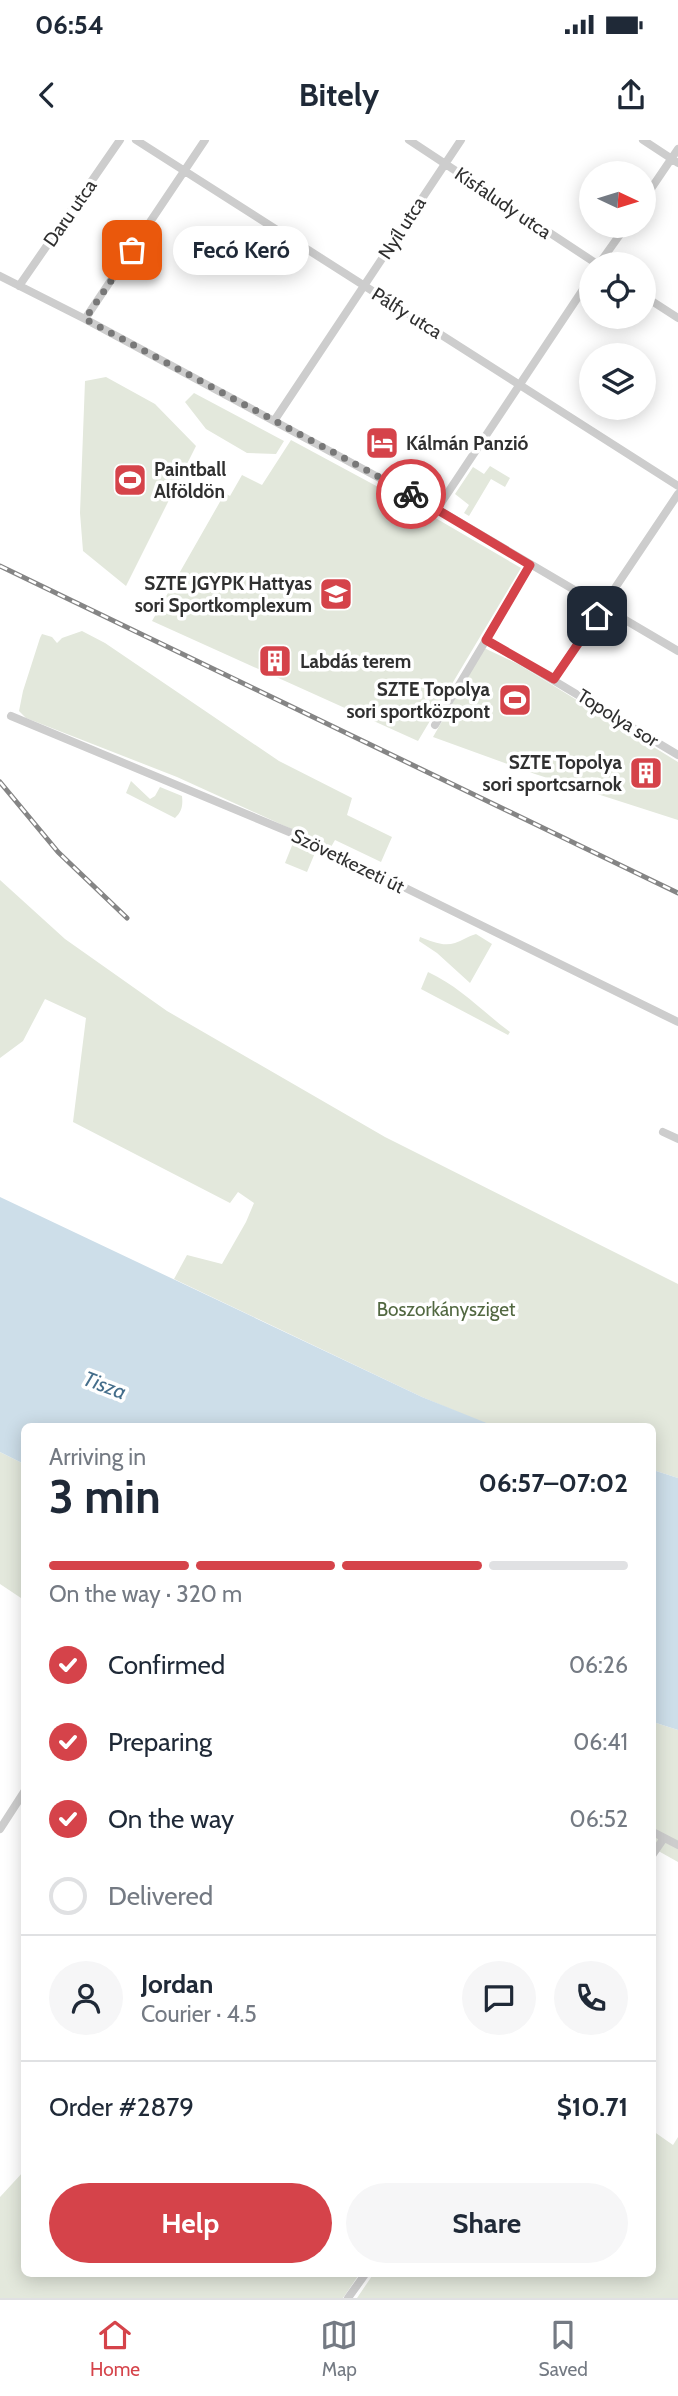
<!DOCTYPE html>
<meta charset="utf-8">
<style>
body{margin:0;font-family:Cabin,sans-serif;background:#f6f6f7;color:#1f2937;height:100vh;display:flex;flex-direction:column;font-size:26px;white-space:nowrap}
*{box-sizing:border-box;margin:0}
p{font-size:23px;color:#747a83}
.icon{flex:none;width:38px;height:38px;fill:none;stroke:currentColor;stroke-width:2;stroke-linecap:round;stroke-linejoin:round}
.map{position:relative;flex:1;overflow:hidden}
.details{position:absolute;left:21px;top:1283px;width:635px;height:854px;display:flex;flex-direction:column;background:#fff;border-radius:10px;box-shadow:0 4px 18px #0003}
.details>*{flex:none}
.needle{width:46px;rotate:94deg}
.tools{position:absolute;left:579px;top:21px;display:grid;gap:14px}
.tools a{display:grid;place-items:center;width:77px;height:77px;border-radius:50%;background:#fff;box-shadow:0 4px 18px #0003;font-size:35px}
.pin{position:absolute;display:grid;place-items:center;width:60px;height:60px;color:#fff;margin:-30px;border-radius:14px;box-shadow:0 4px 10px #0006}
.courier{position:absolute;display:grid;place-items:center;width:70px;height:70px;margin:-35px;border:5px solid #d5434a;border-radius:50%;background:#fff;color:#222;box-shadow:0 2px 9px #0007}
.bubble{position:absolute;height:49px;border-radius:24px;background:#fff;box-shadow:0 4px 18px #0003;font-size:23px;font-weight:700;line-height:49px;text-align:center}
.overview em{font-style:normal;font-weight:700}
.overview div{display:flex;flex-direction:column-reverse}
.overview{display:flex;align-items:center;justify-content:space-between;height:119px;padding:0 28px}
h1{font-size:46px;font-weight:700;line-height:52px}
.bar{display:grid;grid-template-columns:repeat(4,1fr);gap:10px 7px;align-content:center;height:84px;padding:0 28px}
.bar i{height:9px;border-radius:5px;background:#e0e1e3}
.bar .on{background:#d5434a}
.bar p{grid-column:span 4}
.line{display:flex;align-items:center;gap:18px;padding:0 28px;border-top:2px solid #e0e1e3}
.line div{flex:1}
.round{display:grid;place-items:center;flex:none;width:74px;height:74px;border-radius:37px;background:#f6f6f7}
ol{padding:0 28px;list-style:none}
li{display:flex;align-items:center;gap:21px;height:77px}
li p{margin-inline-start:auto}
li .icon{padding:7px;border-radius:50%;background:#d5434a;color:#fff;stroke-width:4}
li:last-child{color:#747a83}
li i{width:38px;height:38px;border:4px solid #e0e1e3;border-radius:50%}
.button{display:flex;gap:14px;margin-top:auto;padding:14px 28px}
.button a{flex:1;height:80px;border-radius:42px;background:#d5434a;color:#fff;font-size:28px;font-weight:700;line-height:80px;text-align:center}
.button a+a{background:#f6f6f7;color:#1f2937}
.status{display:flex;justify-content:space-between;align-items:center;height:49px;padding:0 35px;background:#fff;direction:ltr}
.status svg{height:19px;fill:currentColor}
header{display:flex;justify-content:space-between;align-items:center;height:91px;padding:0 28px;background:#fff;font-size:32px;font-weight:700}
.tabs{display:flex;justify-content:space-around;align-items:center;height:98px;border-top:2px solid #e0e1e3;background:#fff;font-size:19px;color:#747a83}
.tabs a{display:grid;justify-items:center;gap:4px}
.tabs .on{color:#d5434a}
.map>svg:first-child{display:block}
.green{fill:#e3e8dc}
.water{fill:#cddee9}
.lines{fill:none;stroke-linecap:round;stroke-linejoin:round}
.street{stroke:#cdcdcd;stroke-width:8}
.rail-casing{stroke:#858585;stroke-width:5}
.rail{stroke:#fff;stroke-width:2.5;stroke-dasharray:8;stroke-linecap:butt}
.done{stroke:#787878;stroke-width:7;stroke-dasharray:0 12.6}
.route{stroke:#d5434a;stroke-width:9}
.labels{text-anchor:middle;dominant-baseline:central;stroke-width:7;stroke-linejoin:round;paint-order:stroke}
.street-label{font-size:19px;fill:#303030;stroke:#fff}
.poi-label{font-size:19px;font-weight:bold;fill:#303030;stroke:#fff;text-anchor:start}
.park-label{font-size:19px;fill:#526841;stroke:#fff}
.water-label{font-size:21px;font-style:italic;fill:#456e8b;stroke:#fff}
</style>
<div class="status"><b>06:54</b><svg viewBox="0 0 49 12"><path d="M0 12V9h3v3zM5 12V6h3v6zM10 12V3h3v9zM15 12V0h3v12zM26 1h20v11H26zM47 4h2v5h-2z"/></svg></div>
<header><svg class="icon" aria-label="back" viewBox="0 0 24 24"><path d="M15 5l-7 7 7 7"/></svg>Bitely<svg class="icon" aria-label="share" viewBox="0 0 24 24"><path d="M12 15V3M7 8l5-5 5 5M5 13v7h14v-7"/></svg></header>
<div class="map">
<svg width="678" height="2158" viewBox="0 0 678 2158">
<rect width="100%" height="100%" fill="#fff"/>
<path class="green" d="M106,237l49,27 41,42 -70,140 -43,-35 -3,-38 5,-132z
M194,253l90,48 -8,13 -29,-1 -41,-24 -21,-27z
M291,300l141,76 89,52 -103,173 -266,-120 73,-128 5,3 12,-21 20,10z
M490,326l20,12 -5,9 -14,-8 -22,37 -5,-3 5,-8 -14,-11 18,-27 11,7z
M82,491l23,12 174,118 73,37 -5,17 45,22 -11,25 -46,-22 -4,7 -154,-70 -151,-59 -7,-7 4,-20 17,-53 2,-4 10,3 5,6 5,-5z
M484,508l34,16 160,98v58l-143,-46 -102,-37z
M131,641l19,18 5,-3 5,-9 22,9c1,9 0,16 -7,22l-49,-25z
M295,698l22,10 -10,24 -22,-9z
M0,740l65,59 102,72 218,126 293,147v194l-25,-8v-44h-159l-8,-2 -64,-27 -248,-118 13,-24 35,9 24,-42 8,-19 -16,-11 -8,11 -157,-81 13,-104 -41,-19 -22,42 -23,17z
M476,794l16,10 -22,39 -33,-30 -18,-12 1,-4c11,4 23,10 35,6 7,-2 13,-7 21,-9z
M428,832c31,14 55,40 82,60l-2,3 -87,-46z
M0,1312l24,12v136l-24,-16z
M653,1582l25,8v132l-25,-14z
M653,1991l20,14 5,-8v161h-321l17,-25h279z
M24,2031v102h336l-17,25h-343v-101z"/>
<path class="water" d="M0,1057l422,200 72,29h-470v38l-24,-12z
M653,1330l25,8v252l-25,-8z"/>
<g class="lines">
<path class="street" d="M136,0l542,346
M409,0l188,124
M643,0l35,23
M644,59l34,-50
M599,124l27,-38
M0,136l85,43 352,190 241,142
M19,146l101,-146
M644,156l34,22
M85,179l120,-179
M274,281l187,-281
M437,369l155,-233
M530,425l-44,75 192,115
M554,539l124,-185
M11,576l295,123 372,183
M435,585l51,-85
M663,992l15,7
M0,1689l24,-37
M653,1692l25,13
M653,1714l11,-16
M348,2158l18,-25"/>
<defs>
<path id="rail" d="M0,426l678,327
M0,642l58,70 69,66"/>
</defs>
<use href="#rail" class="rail-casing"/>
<use href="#rail" class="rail"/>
</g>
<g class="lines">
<path class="done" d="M132,110l-47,69 326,175"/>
<path class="route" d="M411,354l119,71 -44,75 68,39 43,-63"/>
</g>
<defs>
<symbol id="hotel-square" viewBox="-11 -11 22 22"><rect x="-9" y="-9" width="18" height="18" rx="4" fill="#d5434a" stroke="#fff"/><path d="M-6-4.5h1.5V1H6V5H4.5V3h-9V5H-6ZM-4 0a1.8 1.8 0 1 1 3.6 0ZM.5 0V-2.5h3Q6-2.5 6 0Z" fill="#fff"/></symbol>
<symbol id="stadium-square" viewBox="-11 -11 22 22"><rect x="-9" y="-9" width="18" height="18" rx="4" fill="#d5434a" stroke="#fff"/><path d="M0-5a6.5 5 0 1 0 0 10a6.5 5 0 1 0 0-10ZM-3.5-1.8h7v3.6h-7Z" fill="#fff"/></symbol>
<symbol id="university-square" viewBox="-11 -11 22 22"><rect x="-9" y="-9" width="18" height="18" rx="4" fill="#d5434a" stroke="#fff"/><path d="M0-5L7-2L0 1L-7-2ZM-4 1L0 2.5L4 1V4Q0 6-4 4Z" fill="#fff"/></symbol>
<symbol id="building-square" viewBox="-11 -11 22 22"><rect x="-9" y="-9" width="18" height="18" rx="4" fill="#d5434a" stroke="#fff"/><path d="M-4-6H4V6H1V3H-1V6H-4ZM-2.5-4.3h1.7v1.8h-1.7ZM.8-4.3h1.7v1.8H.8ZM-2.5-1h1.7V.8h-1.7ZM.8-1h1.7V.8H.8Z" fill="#fff"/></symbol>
</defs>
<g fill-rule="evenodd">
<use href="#hotel-square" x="363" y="284" width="38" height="38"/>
<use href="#stadium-square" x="111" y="321" width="38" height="38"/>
<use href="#university-square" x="317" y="435" width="38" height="38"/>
<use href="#building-square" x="256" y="502" width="38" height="38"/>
<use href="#stadium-square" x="496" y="541" width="38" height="38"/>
<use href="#building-square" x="627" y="614" width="38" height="38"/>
</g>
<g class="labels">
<g class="street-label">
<text transform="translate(503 63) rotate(34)">Kisfaludy utca</text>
<text transform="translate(70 73) rotate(-55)">Daru utca</text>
<text transform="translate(402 88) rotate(-57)">Nyíl utca</text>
<text transform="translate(407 173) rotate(32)">Pálfy utca</text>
<text transform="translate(618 578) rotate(32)">Topolya sor</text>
<text transform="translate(348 721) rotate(26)">Szövetkezeti út</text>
</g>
<g class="poi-label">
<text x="406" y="303">Kálmán Panzió</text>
<text x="154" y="329">Paintball<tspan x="154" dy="22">Alföldön</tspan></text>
<text x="312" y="443" text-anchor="end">SZTE JGYPK Hattyas<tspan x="312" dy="22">sori Sportkomplexum</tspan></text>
<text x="300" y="521">Labdás terem</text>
<text x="490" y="549" text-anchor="end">SZTE Topolya<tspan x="490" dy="22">sori sportközpont</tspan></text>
<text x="622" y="622" text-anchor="end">SZTE Topolya<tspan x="622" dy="22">sori sportcsarnok</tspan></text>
</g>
<g class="park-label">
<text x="446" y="1169">Boszorkánysziget</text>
</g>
<g class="water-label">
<text transform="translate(105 1245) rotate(21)">Tisza</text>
</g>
</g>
</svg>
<div class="tools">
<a><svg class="needle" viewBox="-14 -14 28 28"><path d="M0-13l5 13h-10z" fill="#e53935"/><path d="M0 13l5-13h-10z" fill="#747a83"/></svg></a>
<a><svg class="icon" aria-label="locate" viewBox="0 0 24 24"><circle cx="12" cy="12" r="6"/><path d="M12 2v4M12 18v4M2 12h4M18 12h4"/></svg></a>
<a><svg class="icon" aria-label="layers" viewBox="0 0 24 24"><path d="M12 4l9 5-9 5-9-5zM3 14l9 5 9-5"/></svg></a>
</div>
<div class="pin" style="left:132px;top:110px;background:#ea580c"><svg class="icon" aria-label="bag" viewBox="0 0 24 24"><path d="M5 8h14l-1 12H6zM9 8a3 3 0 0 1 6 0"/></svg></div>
<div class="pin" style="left:597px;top:476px;background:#1f2937"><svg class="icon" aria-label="home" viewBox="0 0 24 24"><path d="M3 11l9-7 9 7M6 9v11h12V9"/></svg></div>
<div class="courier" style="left:411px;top:354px"><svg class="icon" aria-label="bike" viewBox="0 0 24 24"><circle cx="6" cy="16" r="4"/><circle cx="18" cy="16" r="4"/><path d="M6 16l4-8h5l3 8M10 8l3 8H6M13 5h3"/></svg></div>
<div class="bubble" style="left:173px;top:86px;width:136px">Fecó Keró</div>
<section class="details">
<div class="overview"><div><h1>3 min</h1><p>Arriving in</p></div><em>06:57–07:02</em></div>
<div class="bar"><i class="on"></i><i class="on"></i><i class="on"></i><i></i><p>On the way · 320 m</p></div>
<ol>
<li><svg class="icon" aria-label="check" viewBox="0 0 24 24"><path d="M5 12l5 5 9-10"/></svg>Confirmed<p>06:26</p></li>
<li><svg class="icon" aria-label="check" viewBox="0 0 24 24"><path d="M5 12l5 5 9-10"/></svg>Preparing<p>06:41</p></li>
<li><svg class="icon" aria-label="check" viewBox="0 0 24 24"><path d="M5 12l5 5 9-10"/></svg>On the way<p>06:52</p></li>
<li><i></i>Delivered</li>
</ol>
<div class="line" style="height:126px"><a class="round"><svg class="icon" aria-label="person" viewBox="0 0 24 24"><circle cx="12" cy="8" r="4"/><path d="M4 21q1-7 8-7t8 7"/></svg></a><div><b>Jordan</b><p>Courier · 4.5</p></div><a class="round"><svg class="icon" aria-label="chat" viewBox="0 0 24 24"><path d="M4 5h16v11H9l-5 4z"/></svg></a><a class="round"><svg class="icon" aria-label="phone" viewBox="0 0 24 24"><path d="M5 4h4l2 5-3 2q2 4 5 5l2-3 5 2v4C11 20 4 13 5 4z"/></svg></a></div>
<div class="line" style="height:91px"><div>Order #2879</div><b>$10.71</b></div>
<div class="button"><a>Help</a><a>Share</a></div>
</section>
</div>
<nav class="tabs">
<a class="on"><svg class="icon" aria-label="home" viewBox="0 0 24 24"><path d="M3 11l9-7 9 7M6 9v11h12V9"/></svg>Home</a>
<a><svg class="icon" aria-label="map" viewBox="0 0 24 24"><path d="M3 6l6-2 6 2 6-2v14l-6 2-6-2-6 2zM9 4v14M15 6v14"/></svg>Map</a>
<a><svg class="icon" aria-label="saved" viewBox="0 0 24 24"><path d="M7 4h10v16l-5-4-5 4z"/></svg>Saved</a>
</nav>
